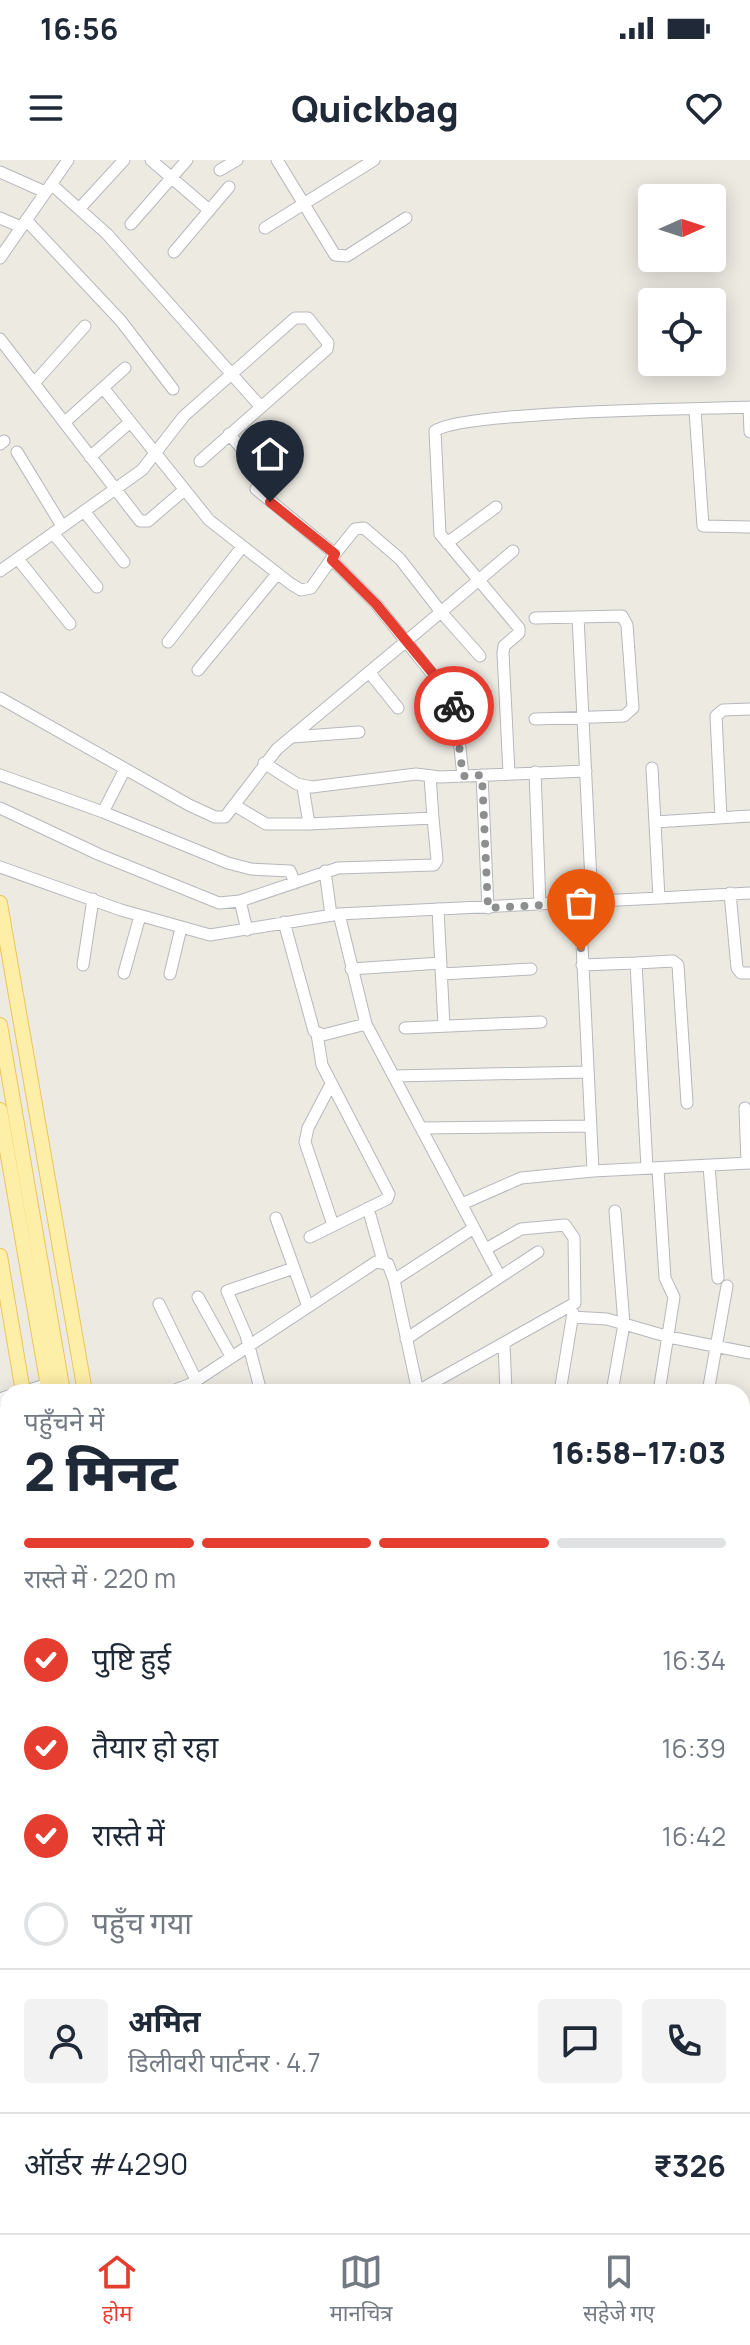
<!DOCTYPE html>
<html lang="hi">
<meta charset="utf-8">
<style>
body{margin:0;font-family:Manrope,"Noto Sans Devanagari",sans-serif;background:#f2f2f3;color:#1f2937;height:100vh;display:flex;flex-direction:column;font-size:30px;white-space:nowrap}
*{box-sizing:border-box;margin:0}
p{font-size:26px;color:#747a83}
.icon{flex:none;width:44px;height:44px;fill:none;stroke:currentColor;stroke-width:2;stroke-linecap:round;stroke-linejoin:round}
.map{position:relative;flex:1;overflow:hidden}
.details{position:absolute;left:0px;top:1224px;width:750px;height:850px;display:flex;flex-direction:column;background:#fff;border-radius:24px 24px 0 0;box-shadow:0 4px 20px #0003}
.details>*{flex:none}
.needle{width:52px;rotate:87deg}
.tools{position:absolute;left:638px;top:24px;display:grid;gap:16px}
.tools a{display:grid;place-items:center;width:88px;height:88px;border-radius:8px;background:#fff;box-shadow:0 4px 20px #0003;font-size:40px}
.pin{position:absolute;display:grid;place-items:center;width:68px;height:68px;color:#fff;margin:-82px -34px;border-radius:50% 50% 50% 0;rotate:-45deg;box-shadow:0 0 8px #0007}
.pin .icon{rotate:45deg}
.courier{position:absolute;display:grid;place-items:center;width:80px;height:80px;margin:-40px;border:6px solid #e53d30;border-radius:50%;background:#fff;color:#222;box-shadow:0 2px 10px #0007}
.summary em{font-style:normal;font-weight:800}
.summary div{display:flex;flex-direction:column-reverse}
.summary{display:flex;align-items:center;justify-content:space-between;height:136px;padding:0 24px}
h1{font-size:52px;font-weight:800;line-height:60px}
.bar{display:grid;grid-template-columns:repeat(4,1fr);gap:12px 8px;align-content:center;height:96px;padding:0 24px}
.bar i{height:10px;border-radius:6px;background:#e0e1e3}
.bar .on{background:#e53d30}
.bar p{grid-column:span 4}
.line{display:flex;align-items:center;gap:20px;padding:0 24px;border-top:2px solid #e0e1e3}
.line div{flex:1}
.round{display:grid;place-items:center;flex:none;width:84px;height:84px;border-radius:8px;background:#f2f2f3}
ol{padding:0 24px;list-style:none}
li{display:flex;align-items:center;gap:24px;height:88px}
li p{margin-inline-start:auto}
li .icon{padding:8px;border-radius:50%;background:#e53d30;color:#fff;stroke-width:4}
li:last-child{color:#747a83}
li i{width:44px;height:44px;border:4px solid #e0e1e3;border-radius:50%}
.status{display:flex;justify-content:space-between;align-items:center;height:56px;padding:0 40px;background:#fff;direction:ltr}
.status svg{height:22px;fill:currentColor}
header{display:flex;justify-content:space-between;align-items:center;height:104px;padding:0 24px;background:#fff;font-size:36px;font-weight:800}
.tab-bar{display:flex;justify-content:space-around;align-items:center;height:112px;border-top:2px solid #e0e1e3;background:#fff;font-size:22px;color:#747a83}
.tab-bar a{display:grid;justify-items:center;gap:4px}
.tab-bar .on{color:#e53d30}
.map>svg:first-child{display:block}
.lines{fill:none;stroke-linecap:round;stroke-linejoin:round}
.minor-casing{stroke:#b5b8bc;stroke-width:13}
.major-casing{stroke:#eec45a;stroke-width:16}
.minor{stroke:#fff;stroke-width:11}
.major{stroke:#fdefa7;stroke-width:14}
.done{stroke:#8d8f8f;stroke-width:8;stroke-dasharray:0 14.4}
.route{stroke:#e53d30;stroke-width:10}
</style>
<div class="status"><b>16:56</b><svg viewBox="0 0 49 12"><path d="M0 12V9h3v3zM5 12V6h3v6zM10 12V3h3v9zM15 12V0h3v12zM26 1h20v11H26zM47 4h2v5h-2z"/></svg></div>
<header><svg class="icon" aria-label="menu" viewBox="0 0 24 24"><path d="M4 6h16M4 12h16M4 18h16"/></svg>Quickbag<svg class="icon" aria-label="heart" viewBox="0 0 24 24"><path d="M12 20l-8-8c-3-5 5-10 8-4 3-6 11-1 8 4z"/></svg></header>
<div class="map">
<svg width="750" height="2073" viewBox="0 0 750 2073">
<rect width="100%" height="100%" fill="#edeae2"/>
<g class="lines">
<defs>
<path id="minor" d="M151,0l58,50
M277,0l58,95 12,1 59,-38
M220,10l17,-10
M0,12l45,20
M51,24l56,50 153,172
M80,48l44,-48
M0,58l21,9
M26,60l95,101 52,68
M131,64l56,-64
M265,68l109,-68
M174,92l55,-65
M0,98l68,-98
M0,179l140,182h8l35,-30
M35,222l50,-56
M104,229l105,131 82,64 10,6 10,-2 24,-34 -79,-65
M749,247l1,25
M695,250l8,116 47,1
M65,262l60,-54
M229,274l33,38
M0,284l4,-3
M17,292l45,74
M90,297l39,-34
M84,351l40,51
M53,373l44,54
M447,383l49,-36
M18,399l52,65
M332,400l44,44 73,91 7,16 7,65
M0,411l142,-101 42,-54 111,-98h13l20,25 -1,6 -127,112
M578,457l14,285
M168,482l74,-95
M480,496l-39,-44 72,-61
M198,510l79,-96
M369,512l29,36
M0,538l189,107 26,12h10l52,-68 164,-137 -41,-53 -36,-31 -9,1 -20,25
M535,559l89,-3 9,-8 -6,-83 -5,-9 -87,2
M292,577l67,-5
M264,603l33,21 15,3 104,-13 24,3 146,-6
M535,612l5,133
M509,613l-6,-120 1,-7 15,-13v-5l-79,-94 -5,-103c24,-20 268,-22 315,-24
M0,615l103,37 125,51 23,6 39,2 5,12
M482,615l6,133
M303,627l6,37 124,-6 -3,-42
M234,645l32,19h43
M0,648l98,46 121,49 21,-2 98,-33 96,-3 3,-5 -4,-42
M103,652l22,-43
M721,658l-5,-102 7,-6 27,-1
M655,662l95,-6
M0,707l121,43 89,25 129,-21 27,110 55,104
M325,711l6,44
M730,733l7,75 4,5h9
M659,738l91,-5
M240,741l7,29
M580,743l13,268 157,-8
M438,749l6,117
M339,754l320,-16 -7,-130
M284,762l30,109 9,4 43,-11
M636,803l37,-2 5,4 9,138
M83,805l10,-66
M582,805l54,-2 11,205
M351,809l90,-6
M124,813l16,-57
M170,814l11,-46
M442,814l89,-5
M405,868l136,-6
M394,916l193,-4
M331,924l-23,44 -3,14 28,83
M745,948l2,55
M709,1006l9,112
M658,1009l7,109 9,19 -15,95
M462,1044l59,-26 72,-7
M368,1048l15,53
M276,1058l32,89
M474,1068l26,49 38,-25
M310,1077l77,-38 2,-5 -67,-129 -5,-31
M198,1137l33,59
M159,1144l37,76
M572,1157l35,2 62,18 81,16
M406,1179l94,-62
M504,1184l2,48
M418,1231l157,-88 -1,-65 -9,-13 -44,4 -35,20
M23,1232l25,-8
M170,1232l21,-8 185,-122 12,2 6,16
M261,1232l-15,-57 -19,-44 67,-23
M418,1232l-24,-112 80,-52 -53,-100 170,-2
M560,1232l13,-79
M612,1232l12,-68 -9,-113
M708,1232l19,-106
M0,1239l8,-3
M0,1268l8,-3
M743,1307l7,-16
M742,1355l8,4
M742,1401l8,3
M742,1443l8,4
M0,1487l8,-1
M742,1488l8,-16
M742,1608l8,-18
M0,1636l8,-31
M742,1673v-1
M6,1727h2
M0,1764l8,1
M0,1809l8,4
M742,1817l8,3
M0,1885l8,4
M742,1893l8,5
M0,1940l8,4
M742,1968l8,5
M0,1999l8,-20
M742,2028l8,-13
M0,2055l8,-23
M124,2066l25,7
M270,2066l2,7
M630,2066l7,7
M692,2066l11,7
M53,2073l3,-7
M320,2073l2,-7
M373,2073l3,-7
M448,2073l3,-7
M487,2073l3,-7
M538,2073l3,-7
M564,2073l4,-7
M713,2073l5,-7"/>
<path id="major" d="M0,743l85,489
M0,865l63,367
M0,950l49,282
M0,1096l23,136
M174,2066l1,7
M194,2066l1,7
M212,2066l1,7
M229,2066l2,7"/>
</defs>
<use href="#minor" class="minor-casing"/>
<use href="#major" class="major-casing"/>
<use href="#minor" class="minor"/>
<use href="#major" class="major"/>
</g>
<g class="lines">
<path class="done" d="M454,546l9,70 19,-1 6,133 92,-5 1,48"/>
<path class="route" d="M270,342l65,52 -3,6 44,44 64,78 14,24"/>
</g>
</svg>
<div class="tools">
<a><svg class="needle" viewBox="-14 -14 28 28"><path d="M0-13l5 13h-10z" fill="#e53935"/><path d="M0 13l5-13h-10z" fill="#747a83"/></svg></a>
<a><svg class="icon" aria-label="locate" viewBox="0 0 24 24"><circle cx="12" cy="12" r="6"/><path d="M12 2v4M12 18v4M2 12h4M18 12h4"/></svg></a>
</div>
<div class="pin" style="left:581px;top:791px;background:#ea580c"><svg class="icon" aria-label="bag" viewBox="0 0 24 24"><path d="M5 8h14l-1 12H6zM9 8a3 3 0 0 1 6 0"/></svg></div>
<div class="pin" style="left:270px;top:342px;background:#1f2937"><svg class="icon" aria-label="home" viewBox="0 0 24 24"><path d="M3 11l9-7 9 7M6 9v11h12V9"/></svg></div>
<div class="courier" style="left:454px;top:546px"><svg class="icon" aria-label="bike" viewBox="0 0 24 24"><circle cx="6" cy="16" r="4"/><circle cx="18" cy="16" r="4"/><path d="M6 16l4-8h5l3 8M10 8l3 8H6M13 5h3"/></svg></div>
<section class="details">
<div class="summary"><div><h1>2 मिनट</h1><p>पहुँचने में</p></div><em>16:58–17:03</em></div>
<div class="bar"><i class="on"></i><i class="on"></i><i class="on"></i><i></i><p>रास्ते में · 220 m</p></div>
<ol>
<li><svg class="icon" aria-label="check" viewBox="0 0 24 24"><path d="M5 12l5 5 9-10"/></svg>पुष्टि हुई<p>16:34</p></li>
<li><svg class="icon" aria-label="check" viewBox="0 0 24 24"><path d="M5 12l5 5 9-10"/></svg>तैयार हो रहा<p>16:39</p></li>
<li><svg class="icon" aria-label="check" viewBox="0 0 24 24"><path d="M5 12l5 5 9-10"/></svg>रास्ते में<p>16:42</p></li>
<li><i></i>पहुँच गया</li>
</ol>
<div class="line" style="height:144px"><a class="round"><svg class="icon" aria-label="person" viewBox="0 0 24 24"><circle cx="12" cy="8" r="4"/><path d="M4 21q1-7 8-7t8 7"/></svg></a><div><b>अमित</b><p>डिलीवरी पार्टनर · 4.7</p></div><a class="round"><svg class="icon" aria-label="chat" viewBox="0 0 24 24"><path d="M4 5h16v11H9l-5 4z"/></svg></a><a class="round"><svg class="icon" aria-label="phone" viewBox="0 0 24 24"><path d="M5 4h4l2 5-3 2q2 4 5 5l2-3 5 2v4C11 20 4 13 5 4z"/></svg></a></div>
<div class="line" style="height:104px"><div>ऑर्डर #4290</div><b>₹326</b></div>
</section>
</div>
<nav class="tab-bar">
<a class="on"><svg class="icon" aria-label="home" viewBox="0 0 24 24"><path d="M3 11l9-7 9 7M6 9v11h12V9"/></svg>होम</a>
<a><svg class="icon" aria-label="map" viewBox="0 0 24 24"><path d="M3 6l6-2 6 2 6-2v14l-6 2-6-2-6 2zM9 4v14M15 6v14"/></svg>मानचित्र</a>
<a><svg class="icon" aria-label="saved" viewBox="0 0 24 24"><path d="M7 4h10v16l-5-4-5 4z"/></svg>सहेजे गए</a>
</nav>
